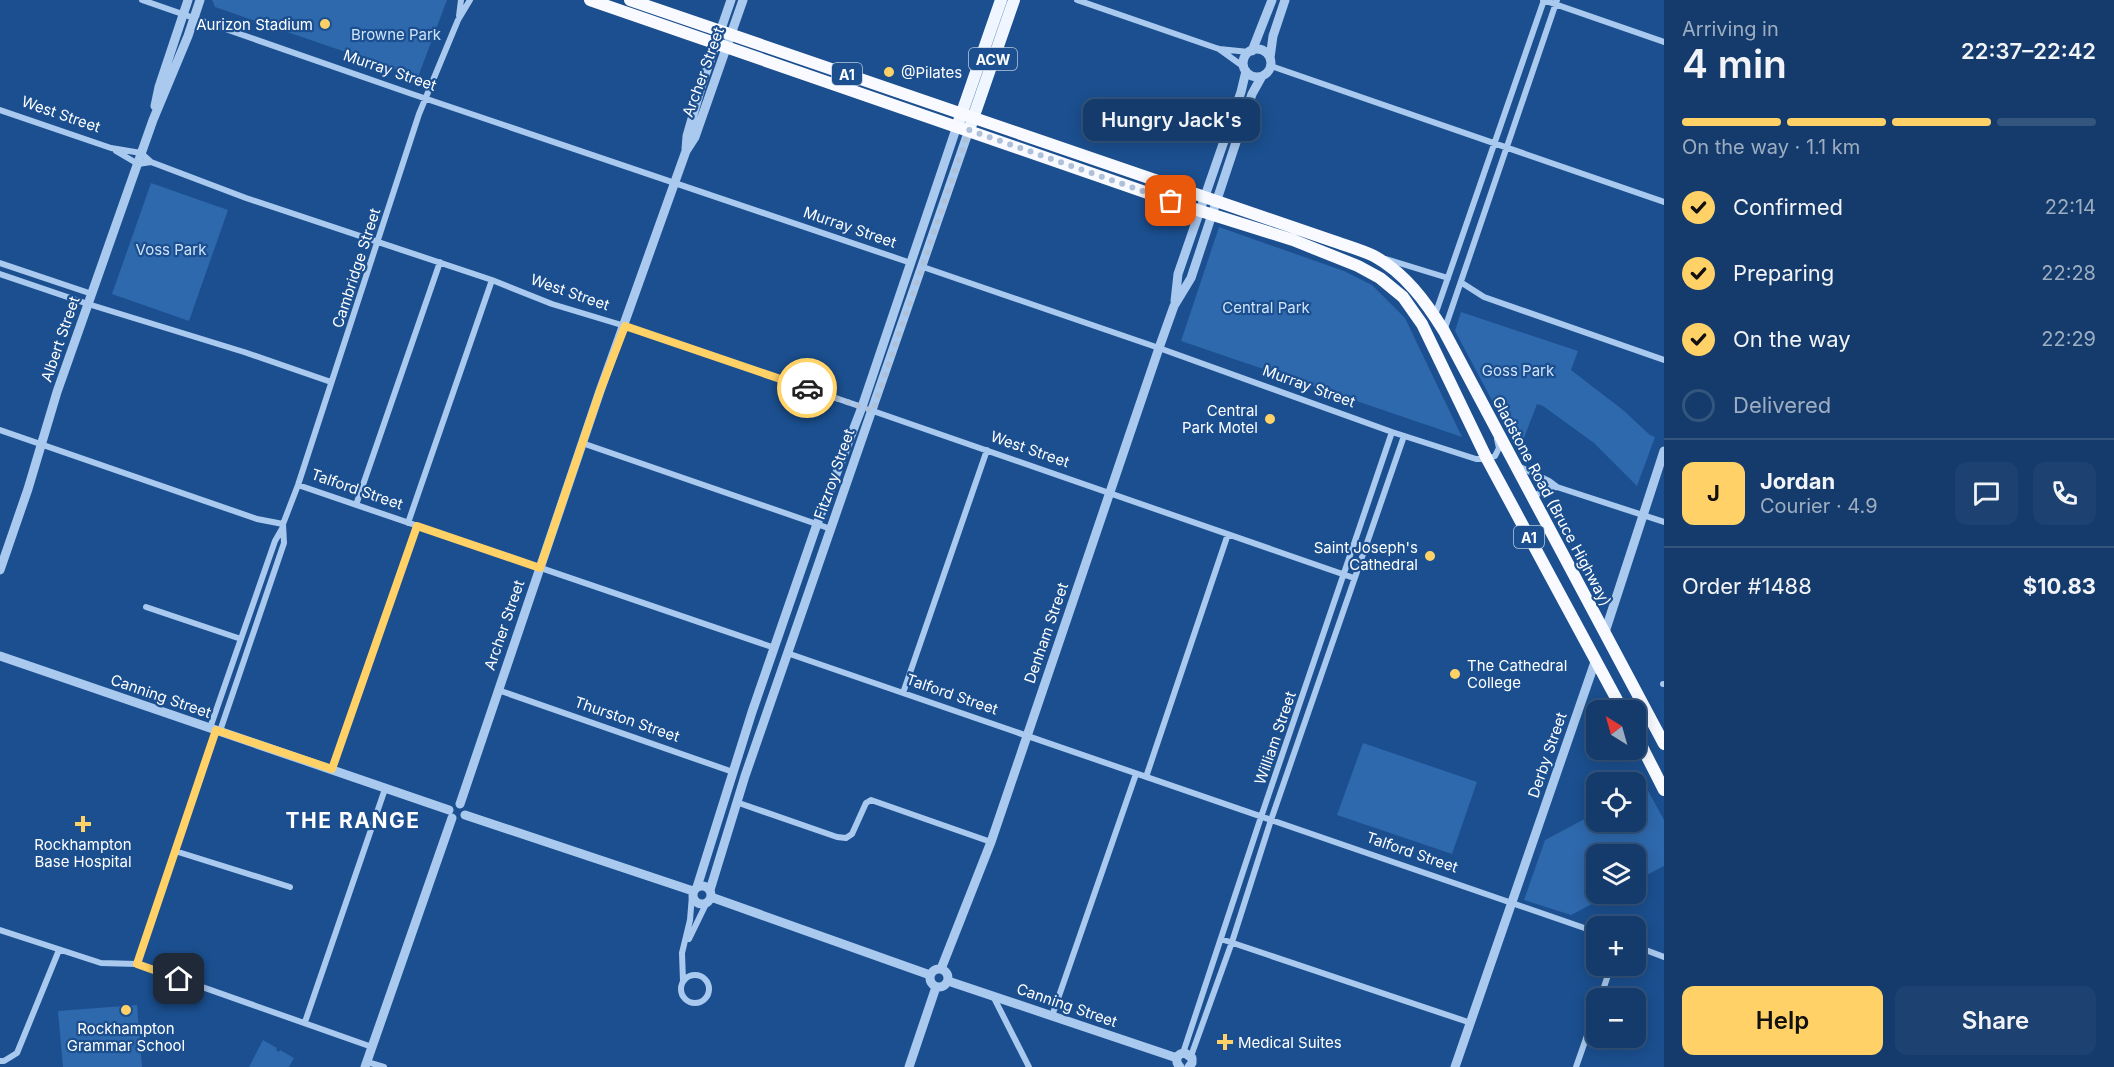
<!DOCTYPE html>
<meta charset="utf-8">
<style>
body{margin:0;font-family:Inter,sans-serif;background:#1d4271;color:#f1f3f6;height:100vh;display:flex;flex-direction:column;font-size:22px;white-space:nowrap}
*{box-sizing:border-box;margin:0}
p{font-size:20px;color:#9dadc1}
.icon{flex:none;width:33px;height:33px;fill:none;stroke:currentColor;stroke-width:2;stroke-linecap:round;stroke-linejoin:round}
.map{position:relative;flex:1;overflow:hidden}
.details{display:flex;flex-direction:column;background:#143b6b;width:450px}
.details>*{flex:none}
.needle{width:39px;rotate:323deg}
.controls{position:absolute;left:1586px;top:700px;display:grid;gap:12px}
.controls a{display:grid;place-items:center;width:60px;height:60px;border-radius:12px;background:#143b6b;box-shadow:0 3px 15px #0003,0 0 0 2px #33557e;font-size:30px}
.pin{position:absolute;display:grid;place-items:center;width:51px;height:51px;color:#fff;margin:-26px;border-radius:12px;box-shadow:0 3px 9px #0006}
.courier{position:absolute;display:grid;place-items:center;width:60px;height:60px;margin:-30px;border:4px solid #ffd166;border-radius:50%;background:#fff;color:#222;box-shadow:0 2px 8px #0007}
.bubble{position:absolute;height:42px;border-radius:12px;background:#143b6b;box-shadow:0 3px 15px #0003,0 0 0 2px #33557e;font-size:20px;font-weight:600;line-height:42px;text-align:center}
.summary em{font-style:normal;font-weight:600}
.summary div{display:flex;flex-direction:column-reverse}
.summary{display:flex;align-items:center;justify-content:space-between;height:102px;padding:0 18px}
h1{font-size:39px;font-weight:600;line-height:45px}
.bar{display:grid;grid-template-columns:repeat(4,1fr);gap:9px 6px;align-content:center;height:72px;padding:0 18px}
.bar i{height:8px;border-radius:4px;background:#33557e}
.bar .on{background:#ffd166}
.bar p{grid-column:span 4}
.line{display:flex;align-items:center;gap:15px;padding:0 18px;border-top:2px solid #33557e}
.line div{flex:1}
.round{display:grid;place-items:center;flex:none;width:63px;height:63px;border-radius:12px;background:#1d4271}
ol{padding:0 18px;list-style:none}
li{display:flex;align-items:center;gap:18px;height:66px}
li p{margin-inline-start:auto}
li .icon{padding:6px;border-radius:50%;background:#ffd166;color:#111;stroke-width:4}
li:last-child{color:#9dadc1}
li i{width:33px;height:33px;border:3px solid #33557e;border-radius:50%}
.action{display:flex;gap:12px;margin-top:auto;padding:12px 18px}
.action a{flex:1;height:69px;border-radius:12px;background:#ffd166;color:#111;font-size:24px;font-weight:600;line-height:69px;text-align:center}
.action a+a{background:#1d4271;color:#f1f3f6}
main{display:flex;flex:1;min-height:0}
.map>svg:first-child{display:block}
.green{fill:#2e69ad}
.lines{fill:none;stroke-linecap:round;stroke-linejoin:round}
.minor{stroke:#a9c9ee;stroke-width:6}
.tertiary{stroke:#a9c9ee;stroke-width:9}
.primary{stroke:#f0f6ff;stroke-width:12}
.trunk{stroke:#f8faff;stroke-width:12}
.done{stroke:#afc1d8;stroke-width:6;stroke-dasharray:0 10.8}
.route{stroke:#ffd166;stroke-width:8}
.poi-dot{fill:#ffd166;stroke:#1b4f8f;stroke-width:2}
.labels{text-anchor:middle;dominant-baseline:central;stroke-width:4.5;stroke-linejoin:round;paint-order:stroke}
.shield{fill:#1b4f8f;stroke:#bbcadd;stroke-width:1.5}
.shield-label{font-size:14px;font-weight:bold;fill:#fff}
.poi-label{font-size:15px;fill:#fff;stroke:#1b4f8f;text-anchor:end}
.park-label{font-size:15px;fill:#cfe3fa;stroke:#1b4f8f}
.street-label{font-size:15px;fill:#fff;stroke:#1b4f8f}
.district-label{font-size:21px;font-weight:bold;letter-spacing:1.5px;fill:#fff;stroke:#1b4f8f}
</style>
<main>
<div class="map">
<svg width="1664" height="1067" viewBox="0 0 1664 1067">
<rect width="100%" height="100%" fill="#1b4f8f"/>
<path class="green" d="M212,0h235l-29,77 -203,-70z
M151,183l77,27 -39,111 -77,-27z
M1219,227l125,44 28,14 33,33 57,119 -281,-96z
M1461,312l117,39 -7,19 52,40 27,25 5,2 -18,49 -43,-43 -51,-37 -6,-2 -18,47 -64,-120z
M1363,743l114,39 -25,72 -115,-39z
M1646,787l18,33v46l-29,15v-26h-39v39h15l-40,21 -47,-15 21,-60 51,-27v9h39v-29z
M137,1005l5,62h-79l-5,-56z
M263,1040l14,8 -1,2 3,2 1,-2 14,8 -5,9h-40z"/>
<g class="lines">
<path class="minor" d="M142,0l270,94 499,169
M1077,0l142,49 30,3
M1543,0l121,42
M459,16l2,-16
M1219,49l25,18
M1271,66l393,136
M0,110l111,38 30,5 10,9 95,36 246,82 60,24 73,22 237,81
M116,151l22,13 13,-2
M1386,259l62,19
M0,263l92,31
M923,267l236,81 233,84 84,27h11l8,-3 4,-8 -2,-9
M0,274l88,30 156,48 87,30
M1462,283l22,14 180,63
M1435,315l109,-315
M1444,331l113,-331
M873,411l481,167
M0,430l257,89 26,5
M582,443l249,86
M1518,466l31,15 8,6
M298,485l477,163
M1532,497l17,-9 8,-1 107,35
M356,505l84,-243
M408,523l84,-243
M146,607l95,32
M787,653l809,279
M1663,684h1
M498,690l235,82
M903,693l84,-243
M210,728l65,-187 8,-14
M220,731l64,-188 -1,-19 15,-39 121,-371 39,-94 12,-20
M332,769l85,-243
M1146,777l82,-243
M736,802l101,35 9,1 6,-4 14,-31 5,-3 120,42
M175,851l115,36
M0,930l101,33 36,1 235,83
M689,939l18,-37
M1221,939l250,84
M1635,946l29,11
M137,964l79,-234
M681 989a14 14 0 1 1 28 0a14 14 0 1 1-28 0Z
M683,981l-1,-28 8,-33 2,-25
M993,996l36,71
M1600,999l11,-33
M1052,1016l84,-242
M305,1022l80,-233
M1183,1053l78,-236 131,-385
M1191,1056l41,-114 39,-122 133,-384
M0,1061h4l13,-8 42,-103
M367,1062l17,5
M1576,1067l20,-57"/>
<path class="tertiary" d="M1243 63a14 14 0 1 1 28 0a14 14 0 1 1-28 0Z
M1252,51l20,-51
M1270,58l3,-22 12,-36
M155,106l4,-19 29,-87
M686,149l1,-13 15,-52 29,-84
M1175,301l3,-27 63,-182 5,-21
M0,570l28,-81 29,-97 96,-272 35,-84 12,-36
M1605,632l59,-181
M0,656l449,154
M460,804l140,-413 86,-240 9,-14 48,-137
M465,815l228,76
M693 895a9 9 0 1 1 18 0a9 9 0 1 1-18 0Z
M697,887l55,-175 65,-188 45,-117 95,-281
M710,890l35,-114 224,-646
M711,897l219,78
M930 978a9 9 0 1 1 18 0a9 9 0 1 1-18 0Z
M941,969l50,-127 168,-494 15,-42 17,-28 61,-184 10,-18
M948,981l229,77
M365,1067l87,-249
M909,1067l27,-80
M1180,1067c-6,-6 -3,-14 5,-14l7,5v5l-3,4
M1455,1067l141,-408"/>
<path class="primary" d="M958,124l43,-124
M969,130l45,-130"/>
<path class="trunk" d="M590,0l601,208 102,32 65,26 22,12 23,19 19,27 65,135 136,252
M630,0l703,241c14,5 28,9 41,15 31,17 52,46 70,75l220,413
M1635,733l29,57"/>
</g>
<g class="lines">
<path class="done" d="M807,388l66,23 96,-281 202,71"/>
<path class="route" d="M179,979l-42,-15 79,-234 116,39 85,-243 123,42 60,-177 25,-65 182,62"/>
</g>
<g class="poi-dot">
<circle cx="325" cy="24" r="6"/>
<circle cx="889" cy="72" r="6"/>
<circle cx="1270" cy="419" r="6"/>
<circle cx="1430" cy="556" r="6"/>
<circle cx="1455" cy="674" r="6"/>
<path d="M80 815h6v6h6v6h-6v6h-6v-6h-6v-6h6z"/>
<circle cx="126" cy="1010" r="6"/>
<path d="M1222 1033h6v6h6v6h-6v6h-6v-6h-6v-6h6z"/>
</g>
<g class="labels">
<g class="shield">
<rect x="969" y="48" width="48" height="22" rx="4.5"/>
<rect x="832" y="63" width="30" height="22" rx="4.5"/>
<rect x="1514" y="526" width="30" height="22" rx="4.5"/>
</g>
<g class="shield-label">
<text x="993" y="59">ACW</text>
<text x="847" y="74">A1</text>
<text x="1529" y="537">A1</text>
</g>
<g class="poi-label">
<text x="313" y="24">Aurizon Stadium</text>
<text x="901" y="72" text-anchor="start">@Pilates</text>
<text x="1258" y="410">Central<tspan x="1258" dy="17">Park Motel</tspan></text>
<text x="1418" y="547">Saint Joseph's<tspan x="1418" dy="17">Cathedral</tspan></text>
<text x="1467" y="665" text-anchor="start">The Cathedral<tspan x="1467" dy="17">College</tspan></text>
<text x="83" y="844" text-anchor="middle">Rockhampton<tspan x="83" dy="17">Base Hospital</tspan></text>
<text x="126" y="1028" text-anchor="middle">Rockhampton<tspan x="126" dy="17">Grammar School</tspan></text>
<text x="1238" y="1042" text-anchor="start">Medical Suites</text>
</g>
<g class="park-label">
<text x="396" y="34">Browne Park</text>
<text x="171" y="249">Voss Park</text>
<text x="1266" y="307">Central Park</text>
<text x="1518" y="370">Goss Park</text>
</g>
<g class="street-label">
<text transform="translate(390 70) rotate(19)">Murray Street</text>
<text transform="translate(703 72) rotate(-70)">Archer Street</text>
<text transform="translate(61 114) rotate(19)">West Street</text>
<text transform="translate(850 227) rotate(19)">Murray Street</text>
<text transform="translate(356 268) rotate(-72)">Cambridge Street</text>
<text transform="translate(570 292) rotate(19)">West Street</text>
<text transform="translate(60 339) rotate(-71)">Albert Street</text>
<text transform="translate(1309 386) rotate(20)">Murray Street</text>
<text transform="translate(1030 449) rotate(19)">West Street</text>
<text transform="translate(834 474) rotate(-71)">Fitzroy Street</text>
<text transform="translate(357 489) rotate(19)">Talford Street</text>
<text transform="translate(1552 501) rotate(62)">Gladstone Road (Bruce Highway)</text>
<text transform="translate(504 625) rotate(-71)">Archer Street</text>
<text transform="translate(1046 633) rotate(-71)">Denham Street</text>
<text transform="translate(952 694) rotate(19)">Talford Street</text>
<text transform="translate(161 696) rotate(19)">Canning Street</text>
<text transform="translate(627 719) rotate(19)">Thurston Street</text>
<text transform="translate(1275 738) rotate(-71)">William Street</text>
<text transform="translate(1547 755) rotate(-71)">Derby Street</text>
<text transform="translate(1412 852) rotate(19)">Talford Street</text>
<text transform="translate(1067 1005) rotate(19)">Canning Street</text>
</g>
<g class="district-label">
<text x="353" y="820">THE RANGE</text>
</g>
</g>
</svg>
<div class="controls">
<a><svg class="needle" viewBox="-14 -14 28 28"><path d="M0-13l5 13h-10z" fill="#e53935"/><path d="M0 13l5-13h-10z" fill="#9dadc1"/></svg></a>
<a><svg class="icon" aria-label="locate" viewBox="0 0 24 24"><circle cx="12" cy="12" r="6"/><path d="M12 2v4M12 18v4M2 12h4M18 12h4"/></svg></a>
<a><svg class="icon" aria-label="layers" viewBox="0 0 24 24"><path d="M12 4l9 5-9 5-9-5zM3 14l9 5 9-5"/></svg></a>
<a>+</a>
<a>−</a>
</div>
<div class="pin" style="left:1171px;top:201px;background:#ea580c"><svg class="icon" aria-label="bag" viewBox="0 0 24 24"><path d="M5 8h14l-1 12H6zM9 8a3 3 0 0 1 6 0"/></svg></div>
<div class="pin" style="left:179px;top:979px;background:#1f2937"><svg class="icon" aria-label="home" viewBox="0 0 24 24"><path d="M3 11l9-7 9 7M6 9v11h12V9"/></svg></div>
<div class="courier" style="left:807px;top:388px"><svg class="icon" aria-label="car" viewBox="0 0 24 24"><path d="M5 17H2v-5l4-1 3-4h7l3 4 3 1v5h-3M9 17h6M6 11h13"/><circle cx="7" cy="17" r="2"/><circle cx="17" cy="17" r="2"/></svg></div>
<div class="bubble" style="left:1083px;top:99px;width:177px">Hungry Jack's</div>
</div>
<section class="details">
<div class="summary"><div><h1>4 min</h1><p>Arriving in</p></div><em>22:37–22:42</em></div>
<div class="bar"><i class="on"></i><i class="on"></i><i class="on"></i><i></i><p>On the way · 1.1 km</p></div>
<ol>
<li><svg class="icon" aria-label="check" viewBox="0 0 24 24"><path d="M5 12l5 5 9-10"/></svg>Confirmed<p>22:14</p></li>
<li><svg class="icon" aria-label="check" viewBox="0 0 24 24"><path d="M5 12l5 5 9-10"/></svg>Preparing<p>22:28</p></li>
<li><svg class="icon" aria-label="check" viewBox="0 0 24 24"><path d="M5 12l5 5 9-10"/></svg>On the way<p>22:29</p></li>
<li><i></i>Delivered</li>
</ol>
<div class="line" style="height:108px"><b class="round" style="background:#ffd166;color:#111">J</b><div><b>Jordan</b><p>Courier · 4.9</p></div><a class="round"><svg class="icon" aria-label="chat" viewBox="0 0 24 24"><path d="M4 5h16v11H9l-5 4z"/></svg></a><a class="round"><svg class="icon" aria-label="phone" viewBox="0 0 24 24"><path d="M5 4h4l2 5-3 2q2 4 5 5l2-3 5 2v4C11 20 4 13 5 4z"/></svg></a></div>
<div class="line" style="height:78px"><div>Order #1488</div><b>$10.83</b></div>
<div class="action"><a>Help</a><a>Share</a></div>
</section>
</main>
